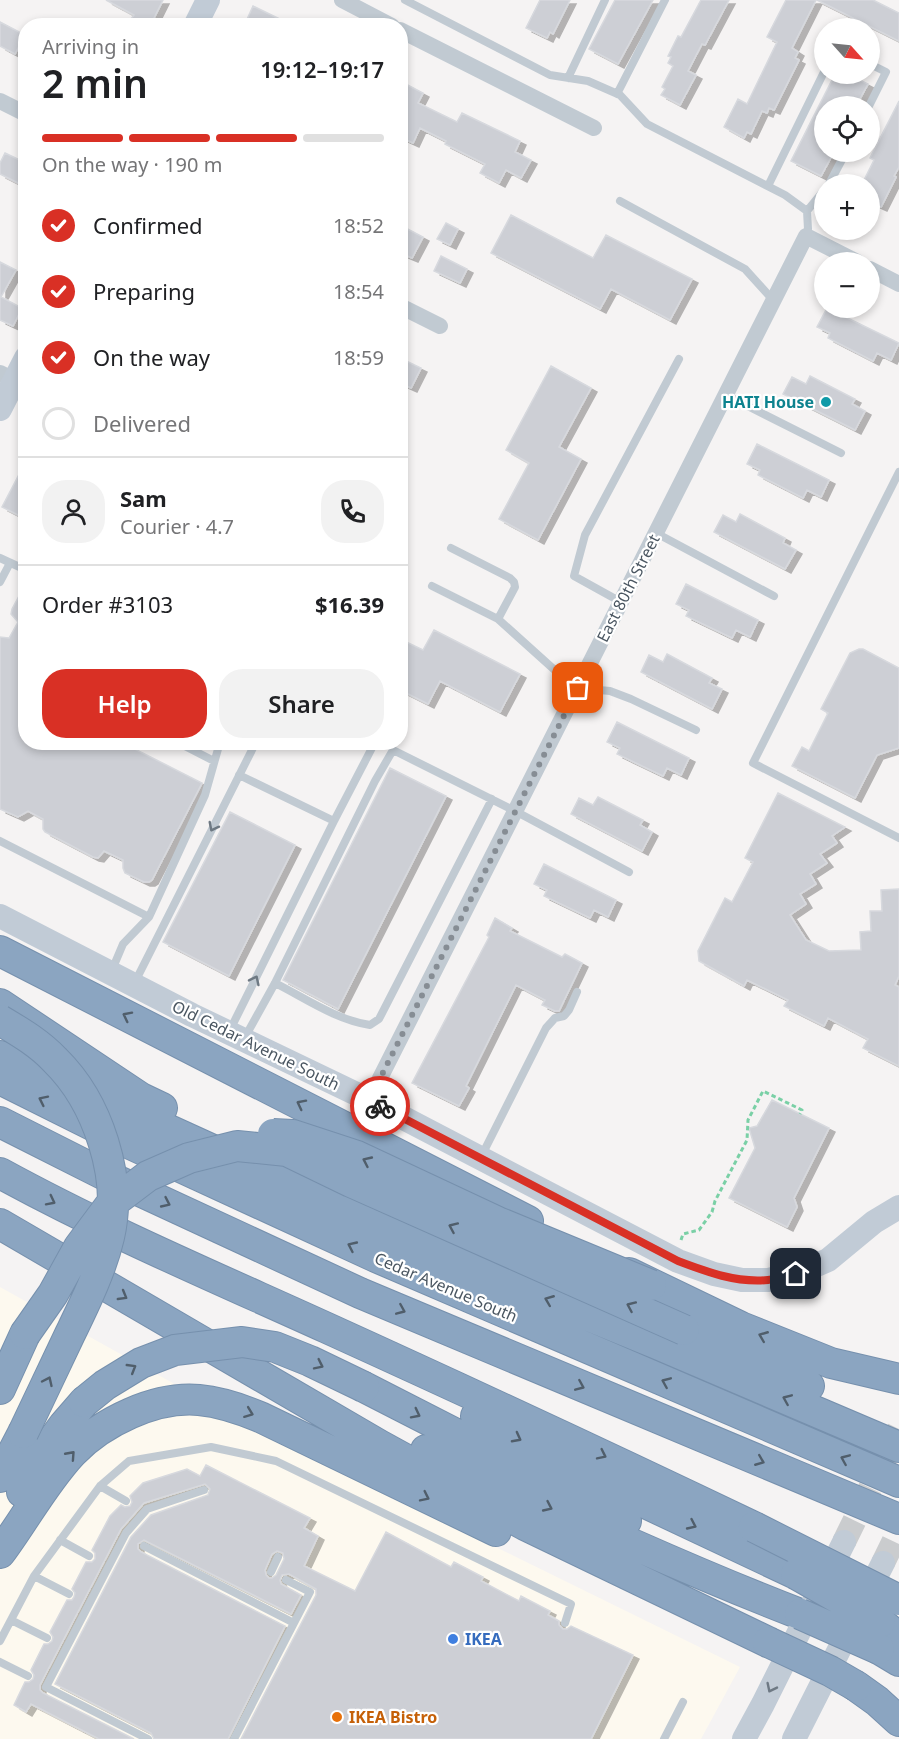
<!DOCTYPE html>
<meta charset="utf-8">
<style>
body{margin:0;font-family:"Noto Sans",sans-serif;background:#f2f2f2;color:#202124;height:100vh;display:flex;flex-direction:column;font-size:22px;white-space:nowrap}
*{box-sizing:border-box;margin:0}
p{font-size:20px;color:#757577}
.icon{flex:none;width:33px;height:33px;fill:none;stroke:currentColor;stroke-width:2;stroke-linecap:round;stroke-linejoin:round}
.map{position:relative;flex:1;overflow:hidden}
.panel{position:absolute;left:18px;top:18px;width:390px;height:732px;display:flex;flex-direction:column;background:#fff;border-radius:24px;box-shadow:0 3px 9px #0003}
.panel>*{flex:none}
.needle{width:39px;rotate:117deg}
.tools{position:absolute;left:814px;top:18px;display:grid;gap:12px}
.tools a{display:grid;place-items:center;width:66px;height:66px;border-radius:50%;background:#fff;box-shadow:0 3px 9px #0003;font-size:30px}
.pin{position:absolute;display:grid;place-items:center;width:51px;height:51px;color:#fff;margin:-26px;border-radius:12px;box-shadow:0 3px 9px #0006}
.courier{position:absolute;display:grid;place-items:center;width:60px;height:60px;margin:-30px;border:4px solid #d93025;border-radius:50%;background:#fff;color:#222;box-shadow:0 2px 8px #0007}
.head em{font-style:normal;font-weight:600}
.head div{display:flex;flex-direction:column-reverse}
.head{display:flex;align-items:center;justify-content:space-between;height:102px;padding:0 24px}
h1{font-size:39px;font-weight:600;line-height:45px}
.bar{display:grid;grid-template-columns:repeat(4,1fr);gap:9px 6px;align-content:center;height:72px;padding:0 24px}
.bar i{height:8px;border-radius:4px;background:#e0e0e0}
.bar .active{background:#d93025}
.bar p{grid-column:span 4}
.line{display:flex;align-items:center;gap:15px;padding:0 24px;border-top:2px solid #e0e0e0}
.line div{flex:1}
.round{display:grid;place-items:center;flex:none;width:63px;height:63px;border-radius:24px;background:#f2f2f2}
ol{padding:0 24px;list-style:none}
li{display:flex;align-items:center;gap:18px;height:66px}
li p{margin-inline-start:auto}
li .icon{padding:6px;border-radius:50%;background:#d93025;color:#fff;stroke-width:4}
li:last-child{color:#757577}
li i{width:33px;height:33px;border:3px solid #e0e0e0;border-radius:50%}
.button{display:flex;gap:12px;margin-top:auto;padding:12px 24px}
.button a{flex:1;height:69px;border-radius:24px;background:#d93025;color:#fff;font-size:24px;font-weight:600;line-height:69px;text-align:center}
.button a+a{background:#f2f2f2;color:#202124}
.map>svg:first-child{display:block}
.commercial{fill:#fdf9ef}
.building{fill:#cdcfd5;stroke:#d7d9de;stroke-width:1.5;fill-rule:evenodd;filter:url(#shadow)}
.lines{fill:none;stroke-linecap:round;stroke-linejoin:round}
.secondary-tunnel{stroke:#caccce;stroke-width:24;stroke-dasharray:24 12;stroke-linecap:butt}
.highway-casing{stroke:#7690ad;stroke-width:32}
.path{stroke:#7ad0a6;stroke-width:3;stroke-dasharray:4.5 3;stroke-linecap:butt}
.lane{stroke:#c1cad2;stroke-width:8}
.street{stroke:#c1cad2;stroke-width:16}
.secondary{stroke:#c1cbd6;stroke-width:24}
.highway{stroke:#8ba5c1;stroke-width:30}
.highway-bridge-casing{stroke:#7690ad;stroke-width:32;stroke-linecap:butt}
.highway-bridge{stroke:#8ba5c1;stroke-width:30}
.oneway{stroke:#6e7983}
.oneway2{stroke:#505e6b}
.oneway3{stroke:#6e7984}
.done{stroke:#868d94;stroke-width:6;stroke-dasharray:0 10.8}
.route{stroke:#d93025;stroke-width:8}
.culture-dot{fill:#0f9aa8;stroke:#fff;stroke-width:2}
.shop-dot{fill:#3f7fe0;stroke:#fff;stroke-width:2}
.food-dot{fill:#e8710a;stroke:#fff;stroke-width:2}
.labels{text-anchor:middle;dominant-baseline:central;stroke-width:4.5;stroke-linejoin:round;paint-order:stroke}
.culture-label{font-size:16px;font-weight:bold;fill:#0d838f;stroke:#fff;text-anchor:end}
.street-label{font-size:16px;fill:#4a5661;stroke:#fff}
.shop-label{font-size:16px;font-weight:bold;fill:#366cbe;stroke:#fff;text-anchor:start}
.food-label{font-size:16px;font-weight:bold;fill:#c56008;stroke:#fff;text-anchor:start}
</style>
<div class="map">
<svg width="899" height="1739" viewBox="0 0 899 1739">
<defs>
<filter id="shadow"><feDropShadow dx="6" dy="4" stdDeviation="0" flood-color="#0004"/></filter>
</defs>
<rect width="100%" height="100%" fill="#f5f3f3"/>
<path class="commercial" d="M0,1287l250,139 490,241 -39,72h-701z"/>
<path class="building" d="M106,0h57l-13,26h-7l-12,-7 3,-4z
M540,0h30l-17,34 -3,-2 -3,6 -21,-10z
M615,0h38l-35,64 -29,-15z
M701,0h28l-24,45 -3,-1 -14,27 8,4 -16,30 -19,-10 4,-6 -3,-2 11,-21 -5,-3 3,-6 -3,-1 10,-20 3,1z
M786,0h30l-24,48 6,4 -3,6 4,2 -25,50 -5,-2 -2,5 -5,-2 -11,23 -4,-2 -3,6 -20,-11 14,-28 9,5 30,-62 -10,-5z
M817,0h56l26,13v28z
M253,6l41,20h-50z
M0,22l25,13 -10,19 -15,-8z
M835,74h13l20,10 -12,22h-31v46h9l-13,24 -30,-15z
M400,81l23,12 -5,10 39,19 5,-9 58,28 -5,11 16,8 -10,18 -15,-8 -7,13 -19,-10 5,-9 -40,-20 1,-3 -26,-13 -7,15 -13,-6v-13l7,-13 -7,-3z
M899,101v66l-5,9 2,1 -15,30 -11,-5v-18h-8l12,-24 -4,-2z
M5,153l21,10v24l-26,-13v-11z
M511,215l82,43 13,-23 86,44 -22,41 -59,-31 -11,20 -109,-56z
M446,223l12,6 -8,16 -13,-6z
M400,225l23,12 -11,21 -12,-5z
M441,256l26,13 -7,14 -26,-12z
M0,262l16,8 -15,27 21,11 -9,18 -13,-6z
M827,308l72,35 -8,17 -14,-7 -4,8 -45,-23 2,-5 -13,-6z
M400,358l21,10 -10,20 -11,-5z
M551,366l40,22 -32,59 22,12 -43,81 -39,-21 30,-56 -23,-13z
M810,376l45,23 -3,5 13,7 -10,19 -72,-36 9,-17 14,7z
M757,444l72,36 -8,17 -14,-7 -4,8 -45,-23 2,-5 -13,-6z
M26,461v40l-8,14 -16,-8z
M740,514l45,24 -2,5 13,7 -11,19 -71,-37 9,-17 13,7z
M26,583v159h95l81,41 -50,97 -3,2h-5l-19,-9 -2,-5v-8l-19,-9 -6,7 -5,-1 -48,-25 -2,-3v-10l-15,-8 -10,6 -18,-8v-172l9,1 9,-16 -7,-8 1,-5z
M686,584l72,36 -8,17 -14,-7 -4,8 -46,-22 3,-6 -13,-6z
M434,630l86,44 -20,38 -60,-31 -12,23 -28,-14v-51l23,11z
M859,649h4l36,19v80l-22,7 -22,43 -63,-32 10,-19 7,4 19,-38 -7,-4 29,-56z
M667,654l45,24 -3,5 13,6 -10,20 -71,-37 8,-17 14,7z
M617,722l72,36 -8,17 -14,-7 -4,8 -46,-22 3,-6 -13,-6z
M390,768l56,28 -108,213 -55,-29z
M778,793l67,34 -13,9 5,7 -17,11 7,9 -17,11 6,10 -16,10 6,10 -16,11 16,25 23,11 32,-1 -1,-18 11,-1 -1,-20h12l-1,-21 18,-1v87l-4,9 4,2v79l-36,-18 5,-9 -40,-21 -4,8 -40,-20 4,-6 -41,-20 -3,6 -45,-25 -1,-10 27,-53 7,4 21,-40 -8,-4z
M598,797l45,23 -3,5 12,7 -10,19 -71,-37 8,-16 14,7z
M230,812l65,33 -66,131 -66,-34z
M544,864l72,36 -8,17 -14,-7 -4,8 -46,-22 3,-6 -13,-6z
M495,918l17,10 -2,3 52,26 3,-3 17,9 -23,48h-4l-13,-6 3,-5 -29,-15 -50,101 3,2 -10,18 -47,-23 77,-146 -2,-2z
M772,1100l57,28 -35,70 3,9 -10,20 -58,-29 26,-50 -6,-20 8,-2z
M206,1465l104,53 -6,10 14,8 -14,30 51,25 31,-59 65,35 3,-5 29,15 -2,4 38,20 2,-5 29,15 -2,4 11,6v4l4,4h4l4,-3 62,29 -42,84h-350l75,-144v-6l-27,-15 -7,1 -2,5 1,4 20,11 -10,19 -147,-74 -6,4v5l3,3 144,74 -57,113h-74l-3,-6 -96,-49 76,-147 20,-22 57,-20 2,-6 -5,-5 -61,19 -23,26 -81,156v5l3,3 91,46h-35l-68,-35 -5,8 -12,-7 11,-23h4l4,-3 1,-4 -3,-5 13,-26h4l4,-3 1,-4 -3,-5 17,-32h5l2,-3 1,-4 -3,-4 14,-27h6l3,-3v-6l-3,-3 18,-34 11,-11 4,2 5,-1 2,-4 -2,-6 13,-13 44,-14 13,7zM277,1551l6,2 1,6 -8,16 -4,3h-3l-3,-3 -1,-5 7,-16z"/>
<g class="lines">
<path class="secondary-tunnel" d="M844,1542l55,-113
M883,1563l16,-33"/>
<defs>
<path id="highway" d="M0,951l528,270
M0,1004l141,94 21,10
M0,1056l171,75 306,139 180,74 242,103
M0,1079l124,62 252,116 523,225
M0,1122l103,52 257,119 539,226
M0,1173c106,58 217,105 327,155 143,65 285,131 427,199
M0,1224l381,222 144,79 243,117
M629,1273l112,54 90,36 68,16
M684,1330l125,56
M364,1387l262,134
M0,1389l25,-55
M476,1416l110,59 210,99
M426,1450c124,57 247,115 374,164
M0,1477l23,-44
M22,1492l25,-44 17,-23 20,-23
M0,1553c24,-32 44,-70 72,-100 30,-31 83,-57 127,-53 21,2 42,9 61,17l236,114
M880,1622l19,16
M879,1649l20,12
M856,1686l21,15 22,20"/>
</defs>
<use href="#highway" class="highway-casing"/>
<path class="path" d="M681,1240l2,-6 16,-4 13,-18 3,-11 32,-61 1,-20 15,-29 39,19 -2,4"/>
<path class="lane" d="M405,0l145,75 38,6 32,14 27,29 138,71 22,16 1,18 -2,7
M568,78l37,-78
M617,94l48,-94
M869,106l17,-34 -16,-8
M829,184l17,-32
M768,186l57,-116
M620,201l125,68 28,31
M807,211l18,-22
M726,395l115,58
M899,472l-146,291 146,75
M656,533l118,63
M451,548l59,30 4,4 1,5 -17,32
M0,558l26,12
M0,582l10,-19
M432,586l66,33 60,54 20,15 32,3 21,8 65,31
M621,602l-47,-26 11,-41 94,-176
M177,742l37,19
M239,775l95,46
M0,841l149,76
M112,970l11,-26 26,-27 56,-122 15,-53
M275,983c30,15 61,37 95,42l9,-6 113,-220
M134,984l122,-242
M229,1032l105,-211 40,-77
M244,1039l31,-56 100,-202 18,-31 122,61 114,61
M482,1155l64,-127 9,-10 9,-2 5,-6 8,-18
M100,1486l26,15
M60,1540l29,16
M144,1546l150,77
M271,1572l7,-15
M34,1576l35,18
M11,1620l36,18
M0,1641l34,-65 66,-90 29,-25 82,-14 65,14 295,143 -6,19
M0,1662l28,14
M148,1739l-102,-52 80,-154 21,-24 57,-19
M234,1739l76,-147 -24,-12
M664,1739l19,-37"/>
<path class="street" d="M342,0l50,26
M400,30l194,98
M0,101l26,13
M870,269l29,15
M400,306l40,20
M0,373l26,13
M369,1100l437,-864 51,26"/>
<path class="secondary" d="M195,26l13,-26
M0,409l26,-51
M0,916l192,99 177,85 309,161 36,13 28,6h26l28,-6 32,-14 46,-38 25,-15
M744,1739l19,-35 81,-162
M794,1739l89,-176"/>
<use href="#highway" class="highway"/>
<defs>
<path id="highway-bridge" d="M0,1020c20,12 39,23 55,40 43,42 68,118 54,177 -8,34 -24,66 -39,97 -16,33 -31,66 -47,99
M273,1134l20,1 64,21 141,66 153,63
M25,1334l28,-40 26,-47 32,-43 37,-28 41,-18 48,-12 50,5 64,31 333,148
M84,1402l21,-17 36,-22 34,-13 67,-8 33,5 35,14 54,26
M754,1527l145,73
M796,1574l84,48
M800,1614l79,35
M768,1642l62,29 26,15"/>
</defs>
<use href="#highway-bridge" class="highway-bridge-casing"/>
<use href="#highway-bridge" class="highway-bridge"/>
</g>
<defs><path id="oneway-chevron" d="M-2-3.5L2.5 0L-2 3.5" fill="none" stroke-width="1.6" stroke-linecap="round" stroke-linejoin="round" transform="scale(1.5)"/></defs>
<g class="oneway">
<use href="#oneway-chevron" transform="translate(213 827) rotate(117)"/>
<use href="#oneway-chevron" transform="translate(255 980) rotate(-64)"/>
</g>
<g class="oneway2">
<use href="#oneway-chevron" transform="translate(127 1016) rotate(-153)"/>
<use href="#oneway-chevron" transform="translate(43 1100) rotate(-154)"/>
<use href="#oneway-chevron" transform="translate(301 1104) rotate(-153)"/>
<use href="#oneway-chevron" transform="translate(367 1161) rotate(-155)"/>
<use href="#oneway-chevron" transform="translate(51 1201) rotate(27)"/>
<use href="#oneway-chevron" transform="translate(166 1203) rotate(25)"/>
<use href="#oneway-chevron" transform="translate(453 1227) rotate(-156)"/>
<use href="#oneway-chevron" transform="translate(352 1246) rotate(-155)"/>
<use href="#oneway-chevron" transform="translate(123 1296) rotate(30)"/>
<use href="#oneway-chevron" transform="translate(549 1300) rotate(-158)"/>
<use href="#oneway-chevron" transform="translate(631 1306) rotate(-156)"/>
<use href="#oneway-chevron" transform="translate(401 1310) rotate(23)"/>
<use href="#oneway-chevron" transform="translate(763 1336) rotate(-158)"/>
<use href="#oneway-chevron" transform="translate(319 1365) rotate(26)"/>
<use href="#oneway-chevron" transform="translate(132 1368) rotate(-31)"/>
<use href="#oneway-chevron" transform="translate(48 1381) rotate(-65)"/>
<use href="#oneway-chevron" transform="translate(666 1382) rotate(-157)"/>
<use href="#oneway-chevron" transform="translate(580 1386) rotate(23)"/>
<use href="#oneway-chevron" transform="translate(787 1399) rotate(-157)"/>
<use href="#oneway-chevron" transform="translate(249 1413) rotate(21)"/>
<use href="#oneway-chevron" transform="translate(416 1414) rotate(27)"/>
<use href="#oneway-chevron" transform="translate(517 1438) rotate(28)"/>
<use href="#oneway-chevron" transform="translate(71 1455) rotate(-48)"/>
<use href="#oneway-chevron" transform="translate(602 1455) rotate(26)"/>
<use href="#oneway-chevron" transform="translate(845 1459) rotate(-157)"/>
<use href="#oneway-chevron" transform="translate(760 1461) rotate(22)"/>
<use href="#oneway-chevron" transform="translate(425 1497) rotate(26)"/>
<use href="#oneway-chevron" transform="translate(548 1507) rotate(25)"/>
<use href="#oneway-chevron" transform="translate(692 1525) rotate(25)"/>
</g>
<use class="oneway3" href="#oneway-chevron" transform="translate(771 1688) rotate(116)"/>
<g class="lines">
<path class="done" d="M380,1106l-11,-6 209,-412"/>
<path class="route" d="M380,1106l298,155c29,11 58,22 90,19 9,-1 19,-4 28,-6"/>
</g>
<circle class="culture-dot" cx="826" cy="402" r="6"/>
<circle class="shop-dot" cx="453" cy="1639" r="6"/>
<circle class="food-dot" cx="337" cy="1717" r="6"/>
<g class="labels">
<g class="culture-label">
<text x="814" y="402">HATI House</text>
</g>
<g class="street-label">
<text transform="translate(628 588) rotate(-63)">East 80th Street</text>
<text transform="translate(256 1045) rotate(26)">Old Cedar Avenue South</text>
<text transform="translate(446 1287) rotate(23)">Cedar Avenue South</text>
</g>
<g class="shop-label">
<text x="465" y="1639">IKEA</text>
</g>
<g class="food-label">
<text x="349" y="1717">IKEA Bistro</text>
</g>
</g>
</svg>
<div class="tools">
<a><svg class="needle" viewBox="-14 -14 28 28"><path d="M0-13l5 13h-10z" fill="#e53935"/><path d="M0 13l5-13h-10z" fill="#757577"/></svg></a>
<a><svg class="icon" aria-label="locate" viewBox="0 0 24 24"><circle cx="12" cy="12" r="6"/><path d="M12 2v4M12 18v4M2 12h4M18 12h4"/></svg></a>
<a>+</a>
<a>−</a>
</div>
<div class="pin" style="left:578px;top:688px;background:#ea580c"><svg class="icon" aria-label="bag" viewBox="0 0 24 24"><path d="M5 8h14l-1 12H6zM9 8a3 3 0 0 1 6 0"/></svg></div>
<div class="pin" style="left:796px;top:1274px;background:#1f2937"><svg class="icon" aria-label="home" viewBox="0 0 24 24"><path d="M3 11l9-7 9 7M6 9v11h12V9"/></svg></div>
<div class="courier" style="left:380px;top:1106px"><svg class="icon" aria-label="bike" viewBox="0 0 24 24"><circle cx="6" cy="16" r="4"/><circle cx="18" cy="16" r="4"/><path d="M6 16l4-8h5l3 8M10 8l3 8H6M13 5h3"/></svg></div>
<section class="panel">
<div class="head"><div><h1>2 min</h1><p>Arriving in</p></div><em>19:12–19:17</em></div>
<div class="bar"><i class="active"></i><i class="active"></i><i class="active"></i><i></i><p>On the way · 190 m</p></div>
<ol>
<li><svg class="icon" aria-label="check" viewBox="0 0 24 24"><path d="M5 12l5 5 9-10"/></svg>Confirmed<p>18:52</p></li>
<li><svg class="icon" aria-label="check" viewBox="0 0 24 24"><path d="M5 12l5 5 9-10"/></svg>Preparing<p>18:54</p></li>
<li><svg class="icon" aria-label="check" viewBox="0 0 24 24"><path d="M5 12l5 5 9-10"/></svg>On the way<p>18:59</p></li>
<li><i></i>Delivered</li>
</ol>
<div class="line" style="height:108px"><a class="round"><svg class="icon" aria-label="person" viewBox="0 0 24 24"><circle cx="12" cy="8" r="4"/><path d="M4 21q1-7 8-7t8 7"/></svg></a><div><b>Sam</b><p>Courier · 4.7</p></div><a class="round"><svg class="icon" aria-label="phone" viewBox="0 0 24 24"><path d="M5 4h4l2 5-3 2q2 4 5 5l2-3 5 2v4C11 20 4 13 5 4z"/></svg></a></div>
<div class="line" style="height:78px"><div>Order #3103</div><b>$16.39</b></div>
<div class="button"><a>Help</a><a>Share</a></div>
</section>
</div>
